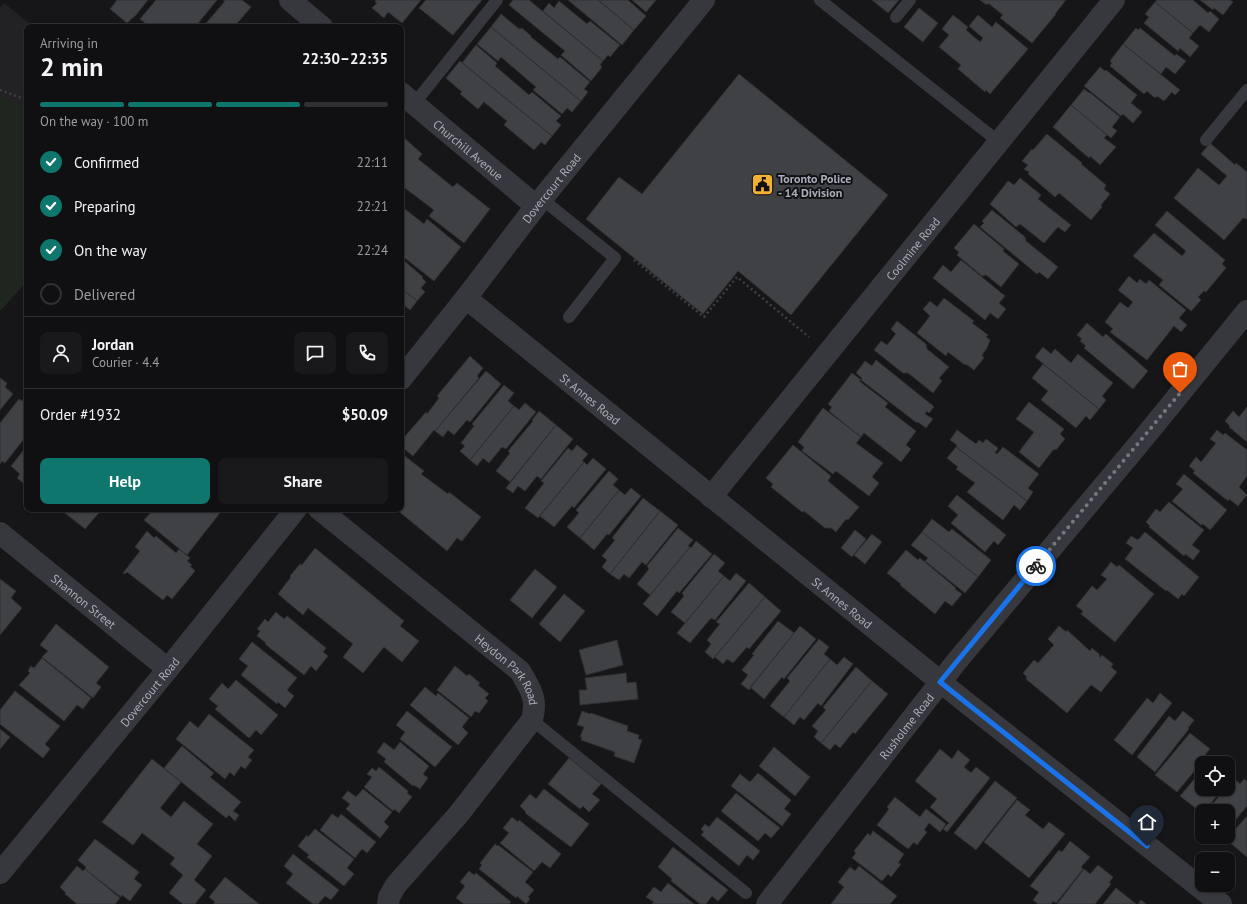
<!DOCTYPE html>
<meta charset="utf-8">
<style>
body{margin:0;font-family:"PT Sans",sans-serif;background:#19191b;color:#f1f3f6;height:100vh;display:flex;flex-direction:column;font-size:15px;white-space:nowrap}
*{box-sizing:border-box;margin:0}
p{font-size:13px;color:#9c9d9f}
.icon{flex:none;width:22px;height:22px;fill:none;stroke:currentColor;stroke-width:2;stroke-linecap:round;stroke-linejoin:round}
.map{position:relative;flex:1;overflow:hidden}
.side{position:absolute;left:24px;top:24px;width:380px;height:488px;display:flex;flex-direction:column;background:#101012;border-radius:8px;box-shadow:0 1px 3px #0004,0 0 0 1px #303032}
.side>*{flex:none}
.fabs{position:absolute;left:1195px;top:756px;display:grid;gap:8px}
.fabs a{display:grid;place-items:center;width:40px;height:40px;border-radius:8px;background:#101012;box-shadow:0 1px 3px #0004,0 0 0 1px #303032;font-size:20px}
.pin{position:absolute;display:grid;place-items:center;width:34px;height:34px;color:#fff;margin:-41px -17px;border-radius:50% 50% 50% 0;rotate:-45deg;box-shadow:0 0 4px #0007}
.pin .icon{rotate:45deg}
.courier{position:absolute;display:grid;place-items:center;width:40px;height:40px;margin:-20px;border:3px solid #1a73e8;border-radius:50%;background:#fff;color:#222;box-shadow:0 1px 5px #0007}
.overview em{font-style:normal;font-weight:600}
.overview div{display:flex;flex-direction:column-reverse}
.overview{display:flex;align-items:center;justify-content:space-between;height:68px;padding:0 16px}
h1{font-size:26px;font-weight:600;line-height:30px}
.bar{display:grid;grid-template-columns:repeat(4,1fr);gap:6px 4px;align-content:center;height:48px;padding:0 16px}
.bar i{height:5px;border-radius:3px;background:#303032}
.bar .current{background:#0f766e}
.bar p{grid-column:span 4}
.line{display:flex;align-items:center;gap:10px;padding:0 16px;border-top:1px solid #303032}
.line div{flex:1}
.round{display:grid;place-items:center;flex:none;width:42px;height:42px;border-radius:8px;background:#19191b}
ol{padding:0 16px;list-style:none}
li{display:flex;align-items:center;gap:12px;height:44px}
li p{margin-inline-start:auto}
li .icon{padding:4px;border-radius:50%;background:#0f766e;color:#fff;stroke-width:4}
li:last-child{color:#9c9d9f}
li i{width:22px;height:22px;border:2px solid #303032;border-radius:50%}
.cta{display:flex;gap:8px;margin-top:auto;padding:8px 16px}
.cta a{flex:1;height:46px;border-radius:8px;background:#0f766e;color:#fff;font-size:16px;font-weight:600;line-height:46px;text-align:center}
.cta a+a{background:#19191b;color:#f1f3f6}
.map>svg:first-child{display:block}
.built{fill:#222225}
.green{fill:#1e261f}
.building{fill:#404145;stroke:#303034}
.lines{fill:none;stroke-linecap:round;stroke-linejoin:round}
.path{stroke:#3d3f44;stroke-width:2.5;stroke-dasharray:2 3;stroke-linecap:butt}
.lane{stroke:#37383d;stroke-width:12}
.street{stroke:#37383d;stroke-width:22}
.done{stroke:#757880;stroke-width:4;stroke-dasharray:0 7.2}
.route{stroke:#1a73e8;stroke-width:5}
.labels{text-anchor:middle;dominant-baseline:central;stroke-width:4;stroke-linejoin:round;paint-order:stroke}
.street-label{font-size:12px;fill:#a8adb8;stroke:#111113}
.poi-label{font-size:12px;font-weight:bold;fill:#a8adb8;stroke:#111113;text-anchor:start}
</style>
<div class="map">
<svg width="1247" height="904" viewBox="0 0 1247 904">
<rect width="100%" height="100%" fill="#161618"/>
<path class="built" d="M4,3l30,24h-7v254l-27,30v-302z"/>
<path class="green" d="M0,96l22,9 5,5v171l-27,30z"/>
<path class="building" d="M117,0h31l-12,15 -9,8 -17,-14z
M156,0h61l-22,27h-45l-10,-8z
M223,0h19l9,7 -17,20h-31l22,-26z
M376,0h45l-19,23 -14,-11 -4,6 -12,-10 5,-5 -2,-1z
M426,0h56l-29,35 -34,-27z
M513,0h16l74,61 -3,4 2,2 -11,14 -30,-26 4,-4 -56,-46z
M568,0h30l36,30 -12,15z
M598,0h30l18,16 -12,14z
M632,0h24l-10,12z
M872,0h27l-11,13z
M980,0h86l-11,14h1l-24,29 -32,-25 3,-3 -15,-12 -1,2z
M1157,0h36l15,13 2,-2 9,8 -10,13 -9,-7 -7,8 -38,-31z
M1200,0h30l3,2 -10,13 -9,-7 -1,2z
M559,1l28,23 3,-3 30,24 -10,12 -2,-2 -5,6 -60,-50 6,-8 5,5z
M1155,2l38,31 -4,5 10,8 -9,11 -10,-9 -2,3 -34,-28 5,-6 -4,-3z
M919,8l19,15 -15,19 -19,-15z
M501,14l18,15 3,-1 9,8v1l27,22 2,-2 30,25 -6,7 4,3 -7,9 -90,-74z
M953,15l15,12 -2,3 14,12 3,-4 -14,-12 9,-11 14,12 4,-5 32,27 -38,45 -4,-4 -1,2 -27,-23 3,-4 -22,-18 10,-12 -7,-6z
M491,27l90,74 -9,11 -5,-4 -5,6 -29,-24 3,-3 -35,-30 -3,4 -21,-17z
M1136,28l2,2 2,-2 35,28 1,-2 10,7 -11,13 -9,-7 -5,7 -38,-30z
M1123,44l57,46 -5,5 -3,-3 -8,9 -7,-5 -2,2 -8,-7 -3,3 -34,-28 2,-3 -2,-2z
M476,45l21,18 -2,3 34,29 3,-3 29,24 -5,5 5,4 -9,11 -90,-73z
M460,61l92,75 -7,9 -4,-3 -7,8 -30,-25 3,-4 -23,-19 -6,7 -18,-15 2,-2 -16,-14z
M1100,67l5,4 1,-1 31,25 -6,8 11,9 -9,11 -10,-9 -2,2 -37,-30z
M739,74l149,121 -97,120 -53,-44 -35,43 -117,-95 33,-42 23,17z
M1084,89l5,4v-1l31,25 -8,10 5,4 -6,7 -40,-33z
M1071,105l36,30 -3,3 12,9 -16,18 -10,-9 -1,2 -36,-31z
M1047,134l35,29 -1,1 25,21 -2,4 6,5 -9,11 1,2 -11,13 -32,-27 -4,4 -27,-23 1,-2 -5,-3 4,-4 -6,-4 10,-12 1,1z
M401,135l21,19 -4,5 35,28 4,-4 33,26 -26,34 -35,-27 5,-6 -33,-25z
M1210,143l25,22 1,-2 11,9v47l-4,-1 -19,22 -50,-42 24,-30 21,17 8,-9 -26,-22z
M1020,178l21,17 -3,4 33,26 -6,7 -7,-5 -14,16 -24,-19 -4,3 -26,-23 18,-23 6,4z
M401,206l23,18 3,-5 34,28 -27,34 -33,-26v-4l3,-4 -3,-3z
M992,210l33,27 1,4 32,26 -10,12 -9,-7 -2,2 -57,-47 4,-4 -2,-2z
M1167,211l58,49 -3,4 4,4 -20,24 -2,-1 -6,6 3,3 -10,11 -32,-26 4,-5 -30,-24 21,-23 28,23 4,-5 -31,-26z
M974,224l30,25 -1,2 16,13 -18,23 -15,-12 -4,1 -25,-21 2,-3 -5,-4z
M401,258l22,19 -1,1 4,4 -5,6 4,4 -8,9 -16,-13z
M961,260l44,36 -6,7 7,6 -8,10 -8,-6 -5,7 -52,-42 10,-13 8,7z
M1129,276l8,7 3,-4 6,5 3,-4 37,30 -7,8 8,7 -6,7 -7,-6 -27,34 -37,-28 3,-3 -8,-7 15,-20 8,6 5,-6 -15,-12z
M401,288l16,13 -7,9 -5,-4 -4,5z
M944,298l30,23 -2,2 16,12 -2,2 4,3 -3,8 -5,7 2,3 -10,12 -8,-6 -1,1 -17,-13 -2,4 -29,-23 13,-17 -7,-7 7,-8 7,6z
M897,321l29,23 1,5 22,18 -10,11 3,3 -9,12 -25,-20h-5l-29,-23 7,-9 6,4 8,-10 1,-1 -5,-5z
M1087,323l16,14 3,-3 42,37 -15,18 -49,-41 2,-2 -6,-5 2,-2 -5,-4z
M1043,347l8,7 4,-5 16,14 7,-9 35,29 -11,13 4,4 -7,9 -64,-52z
M470,356l13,12 -6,8 2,2 -44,53 -1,-1 -21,26 -12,-10v-5l25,-29 1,2 12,-16 -2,-2z
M876,360l56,45 2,2 -5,6 -2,-2 -2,3 8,5 -7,9 -8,-6 -1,1 -56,-43 1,-2 -6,-5 9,-12 7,5z
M1043,364l56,45 -9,11 -4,-4 -10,12 -35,-28 7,-9 -16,-13z
M486,371l15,13 -31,38 -3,-2 -13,15 -6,-5 -5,7 -8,-6z
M852,373l9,7 -2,1 29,22 -3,4 31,24 -10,14 5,4 -10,13 -37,-29 -3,4 -32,-26 3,-4 -4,-3z
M0,378l7,5 -2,4 8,7 -13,16z
M504,385l10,8 -6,8 6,5 -44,54 -10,-9 5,-5 -4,-3 13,-17 -2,-2z
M27,394v41l-22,28 -3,-2 -2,3v-41l19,-24 3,2z
M1029,402l35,27 -4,5 5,5 -9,11 -2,-1 -15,19 -20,-16 15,-20 -18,-13z
M525,403l11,9 -30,37 -4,-2 -13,16 -6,-5 -6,8 -7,-6 44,-54 5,4z
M1247,407v35l-18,-15 1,-1 -5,-5 8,-10 6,6z
M823,408l38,29 -5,6 27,20 -11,14 7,6 -10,13 -33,-25 -3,3 -31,-23 2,-4 -6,-5z
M539,411l17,14 -46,57 -14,-11 14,-18 -2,-2 25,-30 -1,-1z
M556,425l17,14 -32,40 -4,-3 -12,15 -7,-5 -5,7 -7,-5z
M957,430l19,14 3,-4 4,3 3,-4 12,9 -3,5 2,1 6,-7 36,27 -11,14 5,4 -6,9 -71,-54 1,-2 -7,-5z
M1217,430l6,5 2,-2 22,17v26l-8,11 8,8 -9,11 -9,-7 -1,2 -35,-28 2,-2 -6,-5 7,-9 5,5 15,-19 -6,-4z
M577,445l11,9 -6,7 2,1 -46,56 -13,-10 19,-25 -3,-2 27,-33 4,3z
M793,445l38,31 -3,5 31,26 -11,13 -2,-1 -10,13 -5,-4h-6l-21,-17 -2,1 -31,-25 2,-3 -7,-6z
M27,446v40l-10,-8 3,-4 -9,-8z
M956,447l71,54 -7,9 -6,-5 -11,15 -36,-28 8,-9 -19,-14 2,-2 -11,-9z
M401,453l23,18 -3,3 27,20 1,-2 32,25 -19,24 -5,-3 -10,13 -51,-42h5z
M593,458l13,11 -32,39 -2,-2 -18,21 -14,-11 44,-54 3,3z
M609,471l9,8 -5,6 6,5 -39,48 -13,-11 12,-14 -3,-3z
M1184,474l43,36 -17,20 -7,-6 -2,1 -29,-24 11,-12 -7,-5z
M631,488l10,8 -32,39 -2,-1 -13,16 -14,-12 39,-48 6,5z
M957,495l49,40 -8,10 -4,-4 -9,11 -34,-29 7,-8 -10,-9z
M643,498l17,13 -50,63 -8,-7 5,-7 -5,-4 13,-16 -3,-2z
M1169,502l35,28 -12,15 8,6 -7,9 -8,-6 -1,2 -35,-29 1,-1 -4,-4 10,-13 4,3z
M60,509h42l-17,20z
M154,509h69l-36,46 -43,-35z
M660,511l18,14 -32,40 -4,-3 -13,16 -5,-4 -5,6 -9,-6z
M932,519l17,13 3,-3 39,31 -13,17 -56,-45z
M678,528l15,12 -5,6 2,1 -40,48 -13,-11 12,-15 -2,-3z
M855,530l11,9 -14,18 -11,-9z
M147,531l7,7 2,-2 20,17 3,-4 11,9 -3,3 5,4 -2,1 5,5 -23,28 -5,-4 -4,5 -36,-28 -2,2 -2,-1 17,-22 -5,-4z
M922,532l56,45 -13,16 -40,-32 3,-3 -17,-13z
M1145,532l54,45 -15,19 -2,-2 -4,5 -11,-9 -1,1 -41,-32 8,-11 -7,-5 5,-7 7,4z
M872,534l10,8 -17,22 -11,-9z
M696,541l16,13 -33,39 -2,-2 -20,25 -14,-12 47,-57 1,1z
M315,548l89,73 -4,5 19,15 -17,21 -18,-15 -21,26 -20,-16 10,-13 -45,-36 -5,7 -25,-21 13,-17 -1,-1 10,-12 2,1z
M906,550l12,10 2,-2 36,30 -1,1 7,5 -10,12 -7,-5 -10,13 -35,-29 1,-1 -14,-11z
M714,554l11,9 -7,8 6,5 -39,47 -14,-11 13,-16 -2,-3z
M1111,562l6,5 2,-2 35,29 -39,48 -34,-28 2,-3 -7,-5 16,-20 5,4 10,-11 -6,-4z
M535,569l22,18 -25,31 -22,-18z
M736,573l10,8 -31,39 -4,-2 -21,25 -13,-10 47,-57 6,5z
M0,579l16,12 -5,7 11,10 -22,27z
M749,583l16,14 -52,62 -8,-7 6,-8 -4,-4 13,-16 -4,-2z
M564,594l21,17 -25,31 -21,-18z
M765,597l16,14 -32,38 -2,-2 -14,16 -6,-4 -4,5 -8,-7z
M276,612l8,7 3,-3 39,32 -3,4 5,4 -12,15 -5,-5 -7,9 -39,-31 1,-1 -9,-7 3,-5 -3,-2 8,-10 3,3z
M778,621l16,12 -45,57 -8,-6 7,-9 -6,-5 12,-15 -2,-1z
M56,624l53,43 -13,16 5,4 -8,11 -51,-41 6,-6 -8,-6z
M800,626l16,13 -32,40 -2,-2 -18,22 -14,-12z
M1059,626l7,6 1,-2 23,21 2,-3 7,6 1,4 2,-3 11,9 -2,3 6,5 -16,20 -10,-7 -24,28 -41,-34 1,-2 -4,-4 11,-13 4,3 16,-18 -6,-6z
M819,639l10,8 -5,7 6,5 -46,58 -14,-11 20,-25 -3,-3z
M617,640l6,25 -37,10 -7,-25z
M252,642l45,36 -10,12 7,6 -9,12 -7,-6 -1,2 -36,-29 7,-9 -9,-7z
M844,657l9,7 -32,42 -3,-3 -14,17 -4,-3 -6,8 -10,-8 46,-58 7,6z
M42,658l49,40 -8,11 -6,-4 -13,16 -45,-36 11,-12 -2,-2 3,-5 3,2z
M455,666l12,10 2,-2 11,9 -2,2 11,9 -4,4 3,3 -9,12 -4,-2 -4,6 -34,-27z
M856,667l16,14 -51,62 -7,-6 4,-6 -6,-5 14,-16 -3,-3z
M626,673l1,10 9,-1 2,17 -58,6 -1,-15h8l-2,-12z
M236,680l42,35 -17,20 -5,-5 -7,8 -34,-29 3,-3 -9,-7 13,-16 6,6z
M872,681l16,13 -33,40 -2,-2 -13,16 -5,-4 -5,6 -9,-7z
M425,687l11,9 2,-3 31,25 -7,9 6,6 -10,12 -48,-40z
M15,691l45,35 -15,18 5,5 -7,9 -43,-34v-14z
M1160,693l12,10 -40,52 -18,-15 33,-42 6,5z
M407,711l45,36 -17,20 -35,-28 5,-7 -9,-7z
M582,711l8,3 1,-1 37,13 -1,5 12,4 -1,4 4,1 -8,23 -20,-7 1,-4 -34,-12 1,-3h-2l4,-10 -7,-2z
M1183,711l11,9 -6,8 1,1 -34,43 -18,-15 32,-41 6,5z
M209,714l45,36 -6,7 4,3 -7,9 -4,-3 -7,10 -4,-4 -5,7 -49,-40 14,-18 8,7z
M0,729l10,8 -10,12z
M1190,733l20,16 -6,7 2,1 -29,35 -22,-17z
M384,742l10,8 6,-8 29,24 -6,8 5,4 -8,11 -6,-4 -1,1 -29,-24 2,-3 -9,-7z
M182,746l32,27 -4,4 31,25 -8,9 6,4 -4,6 -6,-6 -3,3 -62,-50z
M774,747l36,30 -15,19 -36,-30z
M940,749l12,10 6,-9 12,10 -6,7 7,6 5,-6 14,11 -43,54 -4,-3 6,-6 -19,-16 7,-8 -22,-18z
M569,758l32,26 -9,10 8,6 -11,12 -6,-6 -3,3 -32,-25z
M1218,758l6,5h-10z
M152,759l29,23 -21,26 11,9 13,-16 29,23 -16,20 15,12 -18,24 12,10 -11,14h-12l-14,-11 14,-18 -13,-11 5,-6 -33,-25 -9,12 -31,-23z
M379,767l29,24 -1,2 5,4 -13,16 -5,-4 -1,2 -29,-24 8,-10 -5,-3 5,-6 4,3z
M1202,770v19h21l-19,22h-2v2l-22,-17z
M758,773l33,27 -7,9 7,5 -9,12 -51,-40 9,-12 10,8z
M1228,774l4,3 -4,5z
M1233,778l7,6 4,-5 3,2v25l-19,23v-18h-21l18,-22h3v-4z
M995,781l22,17 -41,52 -22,-17z
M363,789l29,23 -8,10 5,5 -9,11 -34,-29 4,-5 -8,-6 6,-7 8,6z
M544,789l45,35 -18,23 -46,-34 1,-1 -6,-6 10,-12 6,5z
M736,793l44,35 -9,10 -6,-5 -7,8 -37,-30z
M895,797l25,20 6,-8 20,15 -6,8 -11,-9 -5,7 3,2 -10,13 -3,-3 -6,7 -31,-24 12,-16 -2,-2z
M1017,800l13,10 -5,5 18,14 6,-7 16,12 -36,44 -45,-36z
M332,814l6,4 3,-4 35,28 -9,11 -5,-4 -7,9 -35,-28z
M1247,816v41l-19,-16 7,-8 -2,-1z
M512,817l6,5 1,-2 42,34 -11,14 -8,-6 -8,9 -34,-28 9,-10 -6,-5z
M717,817l43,34 -7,9 -6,-5 -8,11 -38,-31 3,-3 -3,-3 4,-5 4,3z
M315,829l39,30 -7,9 7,6 -10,12 -37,-29 2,-2 -11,-9 9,-11 1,2z
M873,831l31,23 -6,9 3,1 -10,13 -3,-3 -6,7 -30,-23 4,-5 -2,-2 14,-18 2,3z
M95,839l44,33 -5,7 8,6 -12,16 -8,-6 -1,2 -36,-28 1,-2 -8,-7z
M1070,841l20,16 -9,10 2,2 -27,34 -3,-2 -2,3h-13l-5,-4 6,-8 -9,-6 29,-36 3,2z
M495,844l2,2 1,-1 35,27 -8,10 9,8 -6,7 2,2 -4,5 -9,-8 -1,2 -37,-29 3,-4 -2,-2z
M673,847l55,43 -10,11 -6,-5 -6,8h-6l-29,-23 1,-2 -14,-12z
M293,854l46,36 -8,10 -6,-4 -7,8h-5l-27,-21 7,-9 -9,-8z
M1098,865l15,12 -4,6 2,1 -16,20h-38l27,-35 6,5z
M77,866l6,5 2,-2 35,29 -5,6h-38l-12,-10 1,-1 -6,-6z
M859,866l38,30 -7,8h-59l13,-17 -6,-5 12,-15 5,4z
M469,871l5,4 2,-2 35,29 -2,2h-45l-8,-6 9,-12 -5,-4z
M225,877l34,27h-46l2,-2 -6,-5z
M668,883l26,21h-42l2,-2 -8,-5 8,-10 7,5z
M1116,888l20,16h-33z
M1141,900l5,4h-8z"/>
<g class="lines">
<path class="path" d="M0,90l27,10
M634,260l70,57 33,-40 72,60"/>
<path class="lane" d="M820,0l179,142
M896,17l14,-17
M414,104l83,-104
M1206,140l41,-50
M542,199l73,59 -46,59
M532,720l214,173"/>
<g class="street">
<path d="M290,0l32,27"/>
<path id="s1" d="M401,93l135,113"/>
<path id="s2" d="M466,298l497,402 258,204"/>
<path id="s3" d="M401,379l65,-81 70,-92 168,-206"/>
<path id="s4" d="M711,497l403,-497"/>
<path id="s5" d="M319,509l201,162c10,18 18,27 12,49l-74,95 -62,70 -7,12 -1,7"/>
<path id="s6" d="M0,533l168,136"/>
<path id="s7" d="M0,873l168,-204 128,-160"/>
<path id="s8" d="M767,904l190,-243 185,-221 105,-129"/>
</g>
</g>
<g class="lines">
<path class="done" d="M1036,566l144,-173"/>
<path class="route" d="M1036,566l-96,116 207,164"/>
</g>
<defs>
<symbol id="civic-square" viewBox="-11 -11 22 22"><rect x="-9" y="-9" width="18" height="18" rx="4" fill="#f2b134" stroke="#111113"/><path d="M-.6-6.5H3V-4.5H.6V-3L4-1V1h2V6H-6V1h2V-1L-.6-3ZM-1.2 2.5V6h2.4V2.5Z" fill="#111"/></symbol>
</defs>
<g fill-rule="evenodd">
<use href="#civic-square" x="750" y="172" width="25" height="25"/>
</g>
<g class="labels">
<g class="street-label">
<text stroke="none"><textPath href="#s1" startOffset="88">Churchill Avenue</textPath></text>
<text stroke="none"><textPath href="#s3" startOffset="243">Dovercourt Road</textPath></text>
<text stroke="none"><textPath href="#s4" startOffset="320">Coolmine Road</textPath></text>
<text stroke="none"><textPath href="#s2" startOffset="160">St Annes Road</textPath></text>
<text stroke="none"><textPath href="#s6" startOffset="108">Shannon Street</textPath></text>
<text stroke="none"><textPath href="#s2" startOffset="484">St Annes Road</textPath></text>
<text stroke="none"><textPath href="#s5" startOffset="249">Heydon Park Road</textPath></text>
<text stroke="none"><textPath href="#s7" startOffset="235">Dovercourt Road</textPath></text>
<text stroke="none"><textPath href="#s8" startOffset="226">Rusholme Road</textPath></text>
</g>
<g class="poi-label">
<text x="778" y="178">Toronto Police<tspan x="778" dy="14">- 14 Division</tspan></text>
</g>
</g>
</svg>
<div class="fabs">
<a><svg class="icon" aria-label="locate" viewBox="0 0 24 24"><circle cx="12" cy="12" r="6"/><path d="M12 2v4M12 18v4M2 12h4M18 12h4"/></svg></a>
<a>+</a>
<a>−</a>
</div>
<div class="pin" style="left:1180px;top:393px;background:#ea580c"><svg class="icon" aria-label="bag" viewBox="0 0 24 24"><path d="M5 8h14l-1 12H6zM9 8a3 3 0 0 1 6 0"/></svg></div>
<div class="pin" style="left:1147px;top:846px;background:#1f2937"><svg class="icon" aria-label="home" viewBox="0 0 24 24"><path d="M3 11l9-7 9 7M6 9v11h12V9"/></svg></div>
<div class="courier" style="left:1036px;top:566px"><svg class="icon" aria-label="bike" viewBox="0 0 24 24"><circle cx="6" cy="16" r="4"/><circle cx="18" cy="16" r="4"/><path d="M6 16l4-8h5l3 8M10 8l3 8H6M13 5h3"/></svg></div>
<section class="side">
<div class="overview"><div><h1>2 min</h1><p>Arriving in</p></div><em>22:30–22:35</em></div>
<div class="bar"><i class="current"></i><i class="current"></i><i class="current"></i><i></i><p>On the way · 100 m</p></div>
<ol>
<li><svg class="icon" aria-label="check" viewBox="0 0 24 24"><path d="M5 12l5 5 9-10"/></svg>Confirmed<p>22:11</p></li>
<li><svg class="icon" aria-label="check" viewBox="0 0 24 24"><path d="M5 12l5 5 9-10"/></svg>Preparing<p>22:21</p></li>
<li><svg class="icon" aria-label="check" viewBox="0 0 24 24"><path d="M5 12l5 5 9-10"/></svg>On the way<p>22:24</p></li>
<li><i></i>Delivered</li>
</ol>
<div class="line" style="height:72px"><a class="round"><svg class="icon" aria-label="person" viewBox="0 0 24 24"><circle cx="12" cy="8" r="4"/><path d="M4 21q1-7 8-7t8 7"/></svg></a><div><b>Jordan</b><p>Courier · 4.4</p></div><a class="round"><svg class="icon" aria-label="chat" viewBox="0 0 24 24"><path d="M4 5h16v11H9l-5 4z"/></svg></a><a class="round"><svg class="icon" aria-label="phone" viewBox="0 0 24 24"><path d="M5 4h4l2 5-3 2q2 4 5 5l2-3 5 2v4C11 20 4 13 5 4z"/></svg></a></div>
<div class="line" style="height:52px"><div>Order #1932</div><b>$50.09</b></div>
<div class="cta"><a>Help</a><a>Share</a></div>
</section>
</div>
